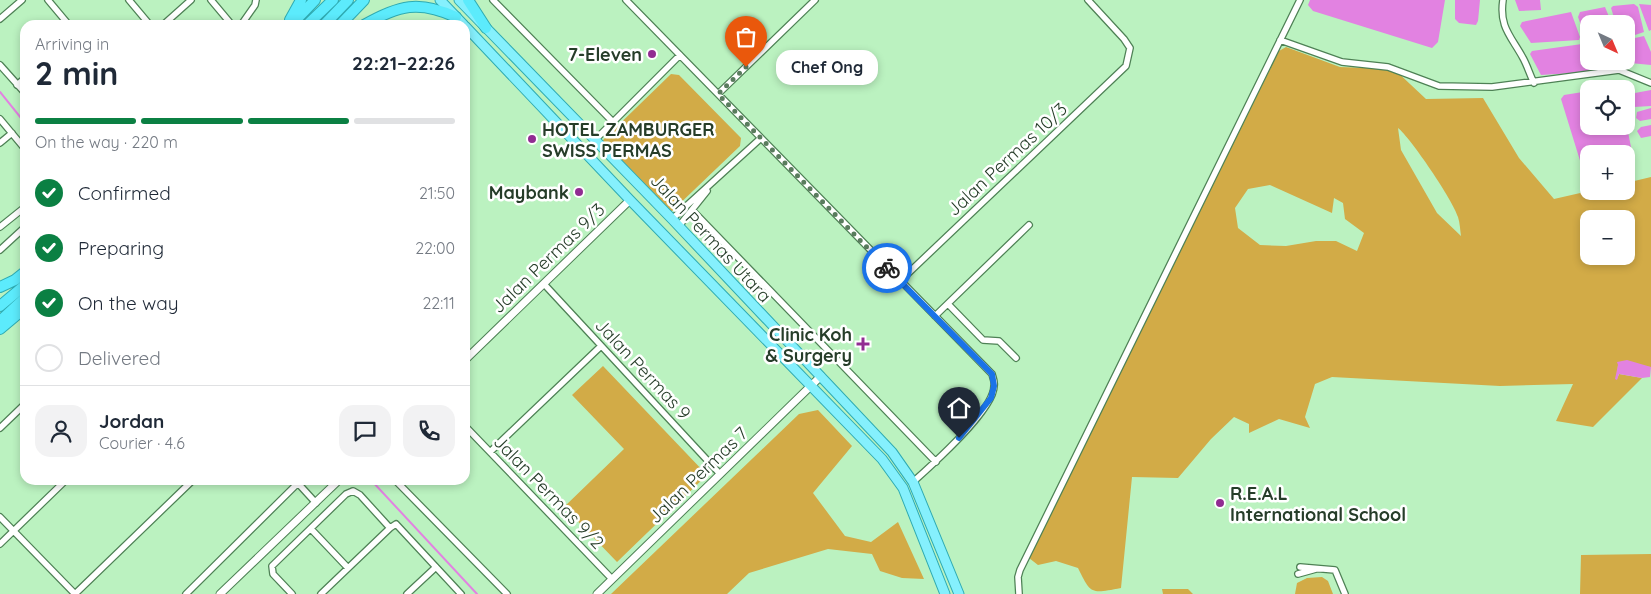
<!DOCTYPE html>
<meta charset="utf-8">
<style>
body{margin:0;font-family:Quicksand,sans-serif;background:#f2f2f3;color:#1f2937;height:100vh;display:flex;flex-direction:column;font-size:19px;white-space:nowrap}
*{box-sizing:border-box;margin:0}
p{font-size:16px;color:#747a83}
.icon{flex:none;width:28px;height:28px;fill:none;stroke:currentColor;stroke-width:2;stroke-linecap:round;stroke-linejoin:round}
.map{position:relative;flex:1;overflow:hidden}
.drawer{position:absolute;left:20px;top:20px;width:450px;height:465px;display:flex;flex-direction:column;background:#fff;border-radius:15px;box-shadow:0 2px 8px #0003}
.drawer>*{flex:none}
.needle{width:32px;rotate:136deg}
.controls{position:absolute;left:1580px;top:15px;display:grid;gap:10px}
.controls a{display:grid;place-items:center;width:55px;height:55px;border-radius:10px;background:#fff;box-shadow:0 2px 8px #0003;font-size:25px}
.pin{position:absolute;display:grid;place-items:center;width:42px;height:42px;color:#fff;margin:-51px -21px;border-radius:50% 50% 50% 0;rotate:-45deg;box-shadow:0 0 5px #0007}
.pin .icon{rotate:45deg}
.courier{position:absolute;display:grid;place-items:center;width:50px;height:50px;margin:-25px;border:4px solid #1a73e8;border-radius:50%;background:#fff;color:#222;box-shadow:0 1px 6px #0007}
.bubble{position:absolute;height:35px;border-radius:15px;background:#fff;box-shadow:0 2px 8px #0003;font-size:16px;font-weight:700;line-height:35px;text-align:center}
.head em{font-style:normal;font-weight:700}
.head div{display:flex;flex-direction:column-reverse}
.head{display:flex;align-items:center;justify-content:space-between;height:85px;padding:0 15px}
h1{font-size:32px;font-weight:700;line-height:38px}
.bar{display:grid;grid-template-columns:repeat(4,1fr);gap:8px 5px;align-content:center;height:60px;padding:0 15px}
.bar i{height:6px;border-radius:4px;background:#e0e1e3}
.bar .active{background:#0b8043}
.bar p{grid-column:span 4}
.line{display:flex;align-items:center;gap:12px;padding:0 15px;border-top:1px solid #e0e1e3}
.line div{flex:1}
.round{display:grid;place-items:center;flex:none;width:52px;height:52px;border-radius:15px;background:#f2f2f3}
ol{padding:0 15px;list-style:none}
li{display:flex;align-items:center;gap:15px;height:55px}
li p{margin-inline-start:auto}
li .icon{padding:5px;border-radius:50%;background:#0b8043;color:#fff;stroke-width:4}
li:last-child{color:#747a83}
li i{width:28px;height:28px;border:2px solid #e0e1e3;border-radius:50%}
.map>svg:first-child{display:block}
.green{fill:#d2ab47;fill-rule:evenodd}
.water{fill:#e282e1}
.lines{fill:none;stroke-linecap:round;stroke-linejoin:round}
.stream{stroke:#e282e1;stroke-width:2}
.minor-casing{stroke:#4e8155;stroke-width:8}
.tertiary-casing{stroke:#4e8155;stroke-width:9}
.primary-casing{stroke:#2fabb2;stroke-width:11}
.trunk-casing{stroke:#2fabb2;stroke-width:12}
.minor{stroke:#fff;stroke-width:5.5}
.tertiary{stroke:#fff;stroke-width:7}
.primary{stroke:#85f0fd;stroke-width:9}
.trunk{stroke:#5cebfc;stroke-width:10}
.done{stroke:#5a7c5e;stroke-width:5;stroke-dasharray:0 9}
.route{stroke:#1a73e8;stroke-width:6}
.poi-dot{fill:#912c92;stroke:#fff;stroke-width:2}
.labels{text-anchor:middle;dominant-baseline:central;stroke-width:5;stroke-linejoin:round;paint-order:stroke}
.poi-label{font-size:18px;font-weight:bold;fill:#263d29;stroke:#fff;text-anchor:end}
.street-label{font-size:18px;fill:#263d29;stroke:#fff}
</style>
<div class="map">
<svg width="1651" height="594" viewBox="0 0 1651 594">
<rect width="100%" height="100%" fill="#bbf2c0"/>
<path class="green" d="M1286,47l54,20 54,2 32,30 57,-1 36,60 35,41 35,-8h37v-8l25,-6v190l-33,-2 -1,14 2,-5 23,4 -49,49 -37,-6 17,-37 -73,2 -168,-9 -17,7 -10,33 5,11 -31,-9 -30,14v-9l-15,-7 -23,22 -33,39 -46,-1 -11,111c-31,6 -30,6 -43,-20l-22,-7 -18,4 -9,-7 250,-507zM1398,128c12,9 56,74 60,89 2,6 2,13 3,19l-24,-23 -36,-63zM1270,185l62,28 2,-15 9,5 2,16 19,14 -7,18 -21,-10h-20l-30,5 -26,-1 -22,-17 -3,-20 13,-19zM1589,219h37v37h-37z
M671,74l8,1 62,63 -1,8 -69,66 -68,-68v-4z
M603,366l104,109 -90,87 -53,-55 60,-58 -52,-54z
M818,410l34,36 -39,47 32,43 26,6 27,-20 26,57 -22,-1 -22,-7 -8,-17 -44,-5 -79,24 -22,21h-116l188,-180z
M1651,554v40h-71l1,-39z
M1322,577l6,4 5,13h-38l2,-11 10,-5z
M1162,589h26l5,5h-30z"/>
<path class="water" d="M1310,0h135l-7,42 -6,6 -119,-37 -5,-6z
M1455,0h25l-2,21 -2,4 -17,-2 -4,-4z
M1515,0h25l1,10 -22,1z
M1634,4l4,3 6,25 -18,6v-14h-10l-5,-16 2,-2z
M1639,4l12,1v25l-2,1z
M1605,7l7,17h-23v23l-11,-30 2,-5z
M1571,12l9,25 -1,3 -48,3 -11,-17 2,-4z
M1644,36l7,16v13l-21,-2 -4,-10v-13z
M1582,44l4,3 6,21 -2,4 -49,3 -11,-21 2,-3z
M1594,61h30l1,3 -1,3 -25,3z
M1651,90v16l-17,1 -2,-11 3,-3z
M1589,91v35h37v-4l7,35 -2,13 -5,1v-17h-37v18l-7,-5 -21,-68 3,-4z
M1651,108v11l-11,2 -4,-3 1,-6z
M1651,125v11l-10,2 -4,-7 4,-4z
M1627,360l24,7 -1,10 -8,1 -23,-4 -2,6 -2,-1 3,-14 -1,-3z"/>
<g class="lines">
<path class="stream" d="M0,92l25,31
M371,480l106,114"/>
<defs>
<path id="minor" d="M48,0l21,25
M129,0l21,25
M211,0l21,25
M493,0l119,121
M626,0l366,374c1,4 3,8 2,12 0,24 -62,79 -81,96
M1503,0c-4,27 8,36 20,58 4,7 7,17 11,25
M0,19l22,-19
M163,25l28,-25
M241,25l14,-20 1,-5
M1280,40l62,22 46,5 51,19 53,1 127,-17 32,13
M0,65l25,28
M17,85l8,-7
M718,94l97,-94
M0,119l25,30
M595,140l85,-85
M0,143l12,-10
M692,210l244,252
M672,219l89,-81
M679,226l28,-35
M0,227l25,-20
M0,250l25,-23
M900,281l226,-215 4,-18 -6,-9 -36,-39
M544,284l176,190
M948,304l35,36 16,1 17,17
M935,316l94,-91
M465,426l147,153
M0,428l25,-24
M490,452l111,-106
M295,480l21,23
M395,480l112,114
M0,517l75,77
M311,529l37,39
M0,544l66,-64
M1300,567l35,3 10,24
M1298,574l18,-5
M75,594l118,-114
M186,594l112,-111
M292,594l-19,-20 -1,-8 74,-72 7,-3 7,4 30,33
M321,594l69,-66 6,-4 65,70
M407,594l29,-27
M1019,594l-1,-17 2,-7 280,-570"/>
<path id="tertiary" d="M465,360l165,-160
M220,594l119,-114
M597,594l224,-218"/>
<path id="primary" d="M440,0l24,25
M459,0l213,219 220,233 21,30 46,112
M465,26l165,174 252,259 21,29 42,106"/>
<path id="trunk" d="M468,0l18,28
M290,20l11,-20
M291,25l24,-25
M307,25l26,-25
M324,25l24,-25
M340,25l24,-25
M364,25c35,-20 55,-25 92,-8
M0,287l15,-7 10,-8
M0,306l25,-21
M0,321l25,-23
M0,329l25,-21"/>
</defs>
<use href="#minor" class="minor-casing"/>
<use href="#tertiary" class="tertiary-casing"/>
<use href="#primary" class="primary-casing"/>
<use href="#trunk" class="trunk-casing"/>
<use href="#minor" class="minor"/>
<use href="#tertiary" class="tertiary"/>
<use href="#primary" class="primary"/>
<use href="#trunk" class="trunk"/>
</g>
<g class="lines">
<path class="done" d="M746,67l-28,27 169,174"/>
<path class="route" d="M887,268l105,106 2,12 -3,12 -32,40"/>
</g>
<g class="poi-dot">
<circle cx="652" cy="54" r="5"/>
<circle cx="532" cy="139" r="5"/>
<circle cx="579" cy="192" r="5"/>
<path d="M860.5 336.5h5v5h5v5h-5v5h-5v-5h-5v-5h5z"/>
<circle cx="1220" cy="503" r="5"/>
</g>
<g class="labels">
<g class="poi-label">
<text x="642" y="54">7-Eleven</text>
<text x="542" y="129" text-anchor="start">HOTEL ZAMBURGER<tspan x="542" dy="21">SWISS PERMAS</tspan></text>
<text x="569" y="192">Maybank</text>
<text x="852" y="334">Clinic Koh<tspan x="852" dy="21">&amp; Surgery</tspan></text>
<text x="1230" y="493" text-anchor="start">R.E.A.L<tspan x="1230" dy="21">International School</tspan></text>
</g>
<g class="street-label">
<text transform="translate(1007 159) rotate(-43)">Jalan Permas 10/3</text>
<text transform="translate(711 238) rotate(47)">Jalan Permas Utara</text>
<text transform="translate(548 258) rotate(-44)">Jalan Permas 9/3</text>
<text transform="translate(643 369) rotate(47)">Jalan Permas 9</text>
<text transform="translate(698 475) rotate(-44)">Jalan Permas 7</text>
<text transform="translate(549 492) rotate(46)">Jalan Permas 9/2</text>
</g>
</g>
</svg>
<div class="controls">
<a><svg class="needle" viewBox="-14 -14 28 28"><path d="M0-13l5 13h-10z" fill="#e53935"/><path d="M0 13l5-13h-10z" fill="#747a83"/></svg></a>
<a><svg class="icon" aria-label="locate" viewBox="0 0 24 24"><circle cx="12" cy="12" r="6"/><path d="M12 2v4M12 18v4M2 12h4M18 12h4"/></svg></a>
<a>+</a>
<a>−</a>
</div>
<div class="pin" style="left:746px;top:67px;background:#ea580c"><svg class="icon" aria-label="bag" viewBox="0 0 24 24"><path d="M5 8h14l-1 12H6zM9 8a3 3 0 0 1 6 0"/></svg></div>
<div class="pin" style="left:959px;top:438px;background:#1f2937"><svg class="icon" aria-label="home" viewBox="0 0 24 24"><path d="M3 11l9-7 9 7M6 9v11h12V9"/></svg></div>
<div class="courier" style="left:887px;top:268px"><svg class="icon" aria-label="bike" viewBox="0 0 24 24"><circle cx="6" cy="16" r="4"/><circle cx="18" cy="16" r="4"/><path d="M6 16l4-8h5l3 8M10 8l3 8H6M13 5h3"/></svg></div>
<div class="bubble" style="left:776px;top:50px;width:102px">Chef Ong</div>
<section class="drawer">
<div class="head"><div><h1>2 min</h1><p>Arriving in</p></div><em>22:21–22:26</em></div>
<div class="bar"><i class="active"></i><i class="active"></i><i class="active"></i><i></i><p>On the way · 220 m</p></div>
<ol>
<li><svg class="icon" aria-label="check" viewBox="0 0 24 24"><path d="M5 12l5 5 9-10"/></svg>Confirmed<p>21:50</p></li>
<li><svg class="icon" aria-label="check" viewBox="0 0 24 24"><path d="M5 12l5 5 9-10"/></svg>Preparing<p>22:00</p></li>
<li><svg class="icon" aria-label="check" viewBox="0 0 24 24"><path d="M5 12l5 5 9-10"/></svg>On the way<p>22:11</p></li>
<li><i></i>Delivered</li>
</ol>
<div class="line" style="height:90px"><a class="round"><svg class="icon" aria-label="person" viewBox="0 0 24 24"><circle cx="12" cy="8" r="4"/><path d="M4 21q1-7 8-7t8 7"/></svg></a><div><b>Jordan</b><p>Courier · 4.6</p></div><a class="round"><svg class="icon" aria-label="chat" viewBox="0 0 24 24"><path d="M4 5h16v11H9l-5 4z"/></svg></a><a class="round"><svg class="icon" aria-label="phone" viewBox="0 0 24 24"><path d="M5 4h4l2 5-3 2q2 4 5 5l2-3 5 2v4C11 20 4 13 5 4z"/></svg></a></div>
</section>
</div>
